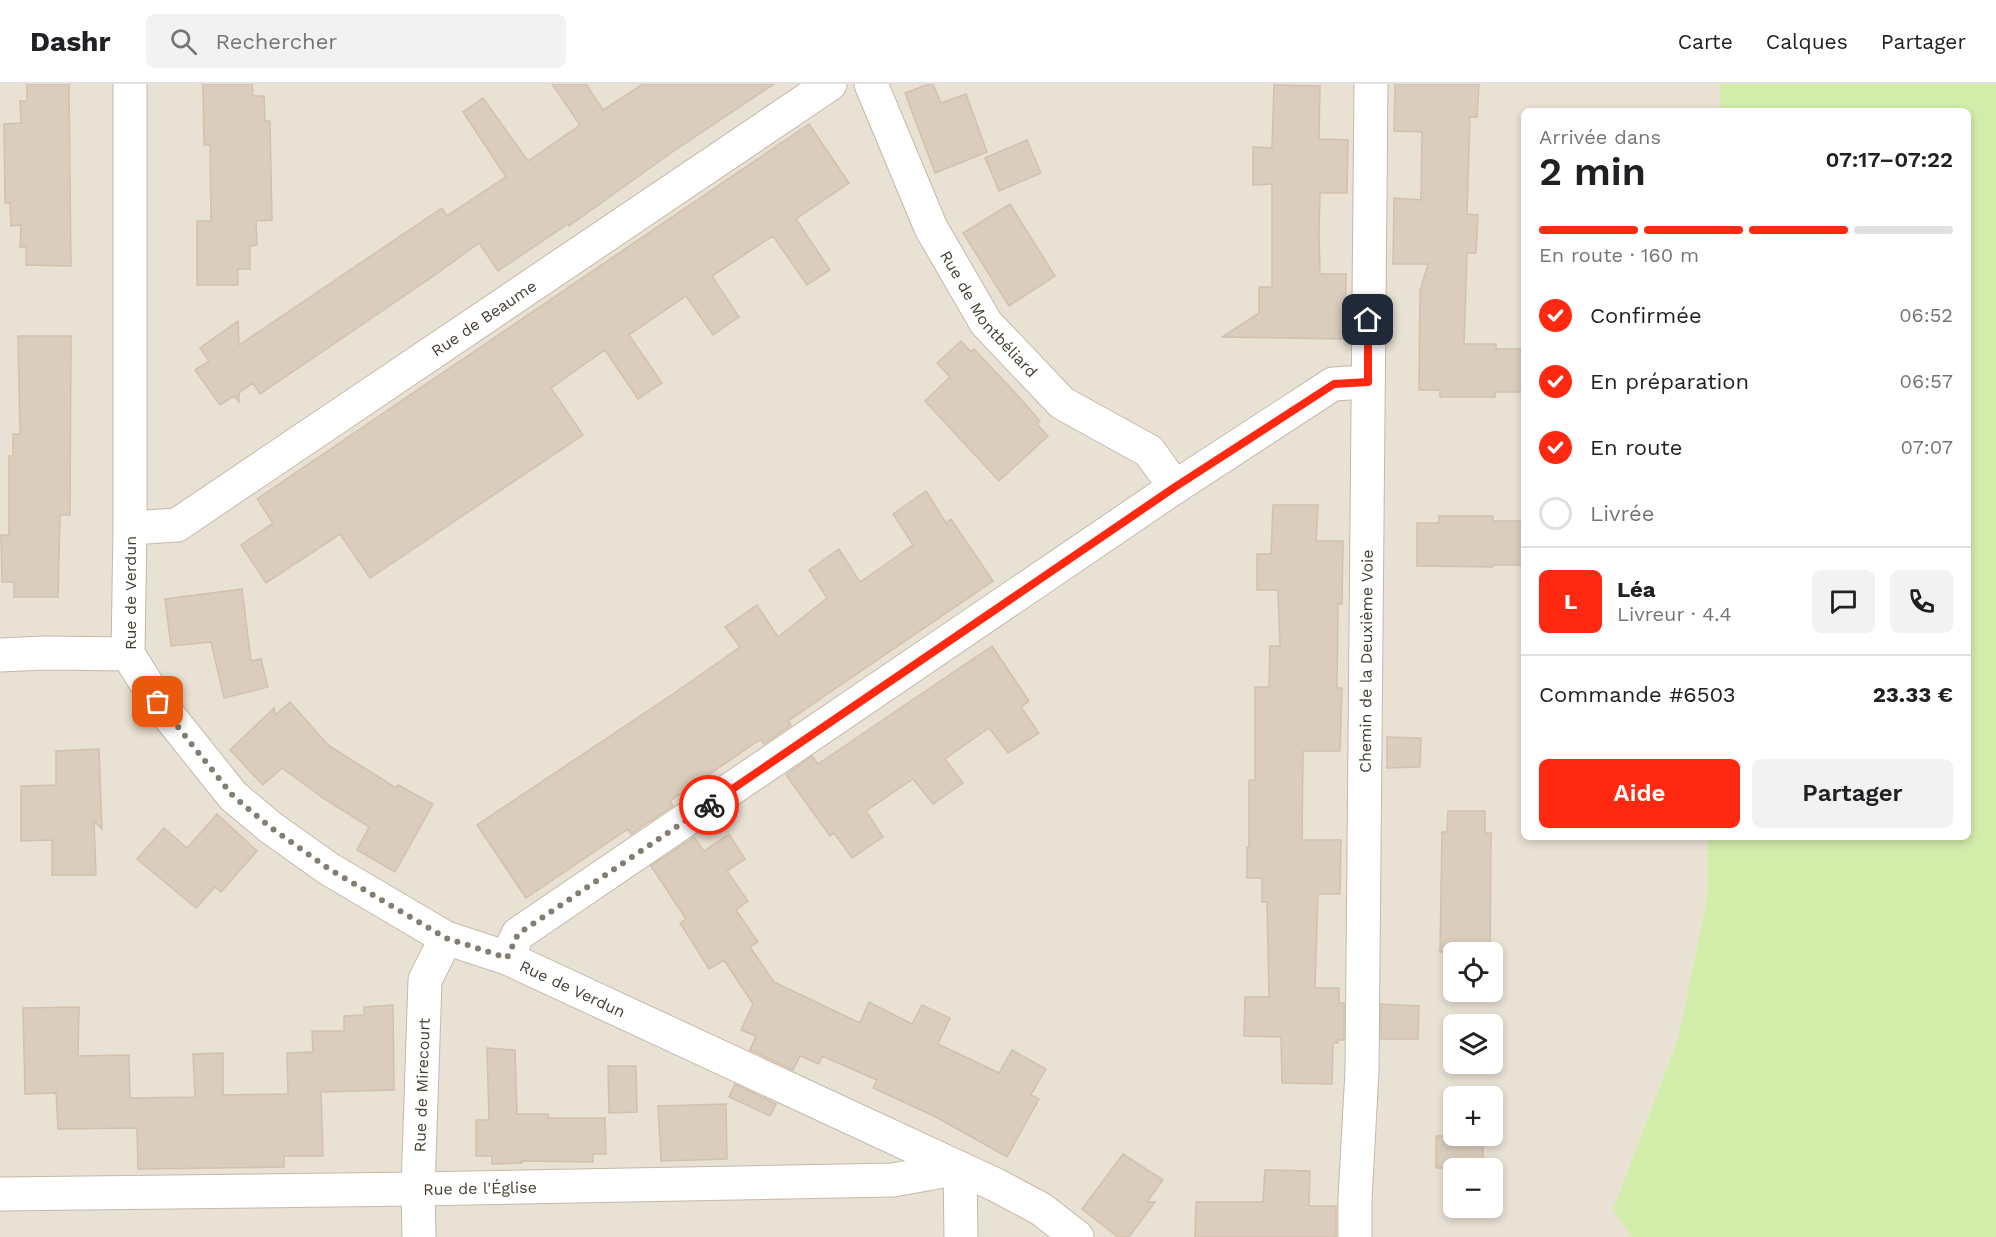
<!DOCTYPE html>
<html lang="fr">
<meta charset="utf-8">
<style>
body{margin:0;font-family:"Work Sans",sans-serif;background:#f2f2f2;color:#202124;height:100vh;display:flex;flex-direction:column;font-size:22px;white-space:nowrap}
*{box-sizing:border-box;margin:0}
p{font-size:20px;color:#757577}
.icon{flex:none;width:33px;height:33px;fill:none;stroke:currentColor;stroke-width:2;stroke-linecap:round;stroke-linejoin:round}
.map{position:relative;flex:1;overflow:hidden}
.side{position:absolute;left:1521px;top:24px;width:450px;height:732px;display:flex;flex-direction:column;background:#fff;border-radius:9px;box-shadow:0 3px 9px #0003}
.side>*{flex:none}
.tools{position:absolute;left:1443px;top:858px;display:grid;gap:12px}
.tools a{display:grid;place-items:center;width:60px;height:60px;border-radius:9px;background:#fff;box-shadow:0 3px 9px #0003;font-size:30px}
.pin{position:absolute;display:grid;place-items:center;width:51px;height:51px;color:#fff;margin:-26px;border-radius:12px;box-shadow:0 3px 9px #0006}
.courier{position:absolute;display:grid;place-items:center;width:60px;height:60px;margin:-30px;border:4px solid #ff2911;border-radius:50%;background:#fff;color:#222;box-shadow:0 2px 8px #0007}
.headline em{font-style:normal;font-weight:600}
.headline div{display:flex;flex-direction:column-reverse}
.headline{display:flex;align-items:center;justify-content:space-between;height:102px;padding:0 18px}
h1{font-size:39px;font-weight:600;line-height:45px}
.bar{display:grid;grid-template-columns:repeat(4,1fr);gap:9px 6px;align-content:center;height:72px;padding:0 18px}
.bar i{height:8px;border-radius:4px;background:#e0e0e0}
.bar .selected{background:#ff2911}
.bar p{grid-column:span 4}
.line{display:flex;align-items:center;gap:15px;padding:0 18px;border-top:2px solid #e0e0e0}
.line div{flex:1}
.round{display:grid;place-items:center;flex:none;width:63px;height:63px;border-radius:9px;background:#f2f2f2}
ol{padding:0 18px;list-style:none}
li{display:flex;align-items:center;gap:18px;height:66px}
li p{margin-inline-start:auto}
li .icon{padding:6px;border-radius:50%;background:#ff2911;color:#fff;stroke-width:4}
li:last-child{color:#757577}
li i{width:33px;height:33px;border:3px solid #e0e0e0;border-radius:50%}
.button{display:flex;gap:12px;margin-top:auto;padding:12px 18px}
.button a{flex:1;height:69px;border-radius:9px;background:#ff2911;color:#fff;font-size:24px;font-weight:600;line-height:69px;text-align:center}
.button a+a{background:#f2f2f2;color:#202124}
header{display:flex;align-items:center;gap:36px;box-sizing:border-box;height:84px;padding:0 30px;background:#fff;border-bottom:2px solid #e0e0e0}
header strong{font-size:28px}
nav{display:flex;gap:33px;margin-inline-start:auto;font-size:21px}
.search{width:420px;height:54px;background:#f2f2f2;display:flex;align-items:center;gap:15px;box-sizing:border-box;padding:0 21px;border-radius:9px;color:#757577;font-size:22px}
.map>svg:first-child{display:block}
.residential{fill:#e9e1d3;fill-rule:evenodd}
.green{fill:#d2ecaa}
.building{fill:#dacdbd;stroke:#d2c1ac;stroke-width:1.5}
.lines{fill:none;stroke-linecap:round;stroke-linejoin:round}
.minor-casing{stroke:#c4b9aa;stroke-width:35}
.minor{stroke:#fff;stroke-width:33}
.done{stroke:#847d72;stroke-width:6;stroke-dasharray:0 10.8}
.route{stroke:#ff2911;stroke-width:8}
.labels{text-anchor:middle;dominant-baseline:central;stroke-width:4.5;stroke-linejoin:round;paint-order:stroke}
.street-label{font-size:16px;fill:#473f34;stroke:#fff}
</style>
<header>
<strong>Dashr</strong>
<div class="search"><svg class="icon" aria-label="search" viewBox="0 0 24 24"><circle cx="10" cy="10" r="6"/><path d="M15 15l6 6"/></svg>Rechercher</div>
<nav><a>Carte</a><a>Calques</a><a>Partager</a></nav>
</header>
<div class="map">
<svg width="1996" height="1153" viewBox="0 0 1996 1153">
<rect width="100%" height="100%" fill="#f4efe5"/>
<path class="residential" d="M0,0h1720v27h-196v726h184l-1,61 -29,141 -65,170 19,28h-1632zM1454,868h38v40h-38zM1454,940h38v40h-38zM1454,1012h38v40h-38zM1454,1084h38v40h-38z"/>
<path class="green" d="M1720,0h276v1153h-364l-19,-28 65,-170 29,-141 1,-61h260v-726h-248z"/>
<path class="building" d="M27,0h42l2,182 -45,-1v-18h-6l1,-22 -10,1 -1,-23h-5l-1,-79 17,-1 -1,-22h7z
M203,0h49l1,12h11l1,25h5l2,99 -16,1 1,24 -7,1v23h-12v16h-41v-64h14l-1,-76h-6z
M552,0h34l17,26 40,-26h131l-103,69 -102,73 -1,-2 -70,47 -19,-28 -44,32 -175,119 -7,-11 -14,10v9l-5,-6 -14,9 -25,-35 14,-9 -9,-13 38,-27 1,24 203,-137 5,8 59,-39 -43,-65 20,-14 45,63 52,-36z
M929,0h4l8,19 25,-9 21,58 -52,21 -30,-80z
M1395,0h84l-2,33h-7l-3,97 11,1 -2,38h-9l-3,91h32v5h28v43h-29v5h-55v-7h-21l1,-99 8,-27h-35l1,-66 27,2 1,-68 -28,-1z
M1274,1l46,1 -1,53 29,1 -1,53h-27l-1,41 1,40h26l-1,65 -123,-2 37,-24v-26h13v-103l-19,1v-38l19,1z
M809,40l40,59 -53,36 34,51 -23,15 -34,-49 -61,40 27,41 -26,18 -27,-39 -57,39 33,48 -24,16 -33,-49 -54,38 32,47 -213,143 -30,-44 -74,49 -25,-38 32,-22 -16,-24z
M1027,56l14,33 -42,18 -14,-33z
M1010,120l45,72 -46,30 -46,-73z
M18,252h53l-1,179h-10l-2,82h-44v-15h-12l-1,-47h8v-79h4v-22h7z
M961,257l10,11 3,-3 45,48 21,24 -3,3 11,12 -49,45 -74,-80 25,-24 -13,-14z
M926,407l20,32 5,-4 42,62 -205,140 3,4 -27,19 -3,-5 -91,62 3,5 -42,28 -3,-5 -102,69 -49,-73 193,-129 70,-49 -15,-20 32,-22 21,32 49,-39 -18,-28 30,-21 21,33 53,-37 -20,-31z
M1273,421h45l-2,36h27l-1,63h-4l-1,84h5l-2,63h-37l-1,89h39l-1,54h-22l-3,94h24v15h5v37h-6v3h-5l-1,41 -50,-1 -1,-46 -37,-1 1,-39h24l-2,-95h-5v-24h-15v-31h2v-67h6v-93h14l1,-41h10l-2,-56h-21v-36h14z
M1439,432h54v5h31v44h-31v2l-76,-1v-43h22z
M242,505l9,72 10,-2 7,28 -44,11 -13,-56 -40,4 -6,-47z
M992,562l37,55 -8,6 18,26 -31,20 -19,-25 -44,31 18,24 -30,21 -20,-25 -47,32 17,26 -31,21 -18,-25 -4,3 -44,-61 26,-19 6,8z
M290,618l38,43 68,43 2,-3 35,19 -38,68 -38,-22 12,-23 -46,-29 -41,-30 -19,17 -33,-35 44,-42 1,7z
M1387,653l34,1 -1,29 -33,1z
M99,665l3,80 -8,-8 2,54h-44v-35l-31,1v-55l35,-1v-34z
M1448,727h37v22h6l-1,119h-50l2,-120h5z
M217,730l40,37 -36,41 -6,-5 -19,21 -59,-49 27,-31 23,20z
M729,750l16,25 -18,12 21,30 -12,9 22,32 -8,5 24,35 86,41 9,-21 43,22 10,-19 28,13 -12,26 61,29 13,-23 34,19 -15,26 8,4 -32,58 -71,-40 -63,-29 4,-8 -55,-24 -3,8 -19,-8 -7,14 -43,-20 6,-14 -15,-6 12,-26 -29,-44 -15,9 -29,-46 6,-4 -35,-53 43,-29 10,14z
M1381,920l38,2 -1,33h-37z
M393,921l1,85 -73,2 2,64h-39v11l-146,2 -1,-41 -79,1 -2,-36 -31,1 -2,-86 56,-1 -1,49 51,-1 1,43 65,-1 -2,-43 30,-1v42l65,-1 -1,-41 26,-1 -1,-21h32v-15l20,-1v-8z
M487,964l28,2 2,64h31v4h57l1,36h-13v8l-71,-1v2l-30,1v-8h-16v-36h13z
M608,982h28l1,46 -28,1z
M735,1000l41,20 -6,12 -41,-19z
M726,1020l1,55 -66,2 -3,-55z
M1436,1052h47v32h-47z
M1123,1070l40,26 -16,22h8l-26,35h-11l-36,-28z
M1265,1086l45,1 -1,35h27v31h-141l1,-35h67z"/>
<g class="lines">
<defs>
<g id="minor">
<path id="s1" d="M130,0v444l-2,126 30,48 75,94 37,31 59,42 117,69 61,20 489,227 45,24 36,28"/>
<path id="s2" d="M871,0l60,144 55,95 76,80 87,48 26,36"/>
<path id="s3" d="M130,444l47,-3 653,-441"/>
<path d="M0,571l44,-2 84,1"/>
<path d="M507,874l11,-24 657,-447 158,-103 35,-2"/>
<path id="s4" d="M0,1110l418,-5 475,-9 67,-12 1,69"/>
<path id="s5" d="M419,1153l-1,-48 7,-209 21,-42"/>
<path id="s6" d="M1355,1153v-38l7,-128 9,-987"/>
</g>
</defs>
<use href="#minor" class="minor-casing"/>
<use href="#minor" class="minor"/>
</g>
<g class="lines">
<path class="done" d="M158,618l75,94 37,31 59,42 117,69 61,20 11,-24 191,-129"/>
<path class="route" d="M709,721l466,-318 159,-103 34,-2v-62"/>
</g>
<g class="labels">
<g class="street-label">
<text stroke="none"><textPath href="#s2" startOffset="260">Rue de Montbéliard</textPath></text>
<text stroke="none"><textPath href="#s3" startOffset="417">Rue de Beaume</textPath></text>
<text transform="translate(130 509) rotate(-90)">Rue de Verdun</text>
<text stroke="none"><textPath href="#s6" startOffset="576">Chemin de la Deuxième Voie</textPath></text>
<text stroke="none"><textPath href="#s1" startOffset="1140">Rue de Verdun</textPath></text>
<text stroke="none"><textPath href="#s5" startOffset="152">Rue de Mirecourt</textPath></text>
<text stroke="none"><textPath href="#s4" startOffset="480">Rue de l'Église</textPath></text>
</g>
</g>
</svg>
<div class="tools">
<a><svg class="icon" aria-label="locate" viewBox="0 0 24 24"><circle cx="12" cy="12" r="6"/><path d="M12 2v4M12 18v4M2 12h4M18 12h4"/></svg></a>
<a><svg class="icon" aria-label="layers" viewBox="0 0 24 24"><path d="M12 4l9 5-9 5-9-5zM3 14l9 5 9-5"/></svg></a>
<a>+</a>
<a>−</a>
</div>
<div class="pin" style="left:158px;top:618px;background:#ea580c"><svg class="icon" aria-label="bag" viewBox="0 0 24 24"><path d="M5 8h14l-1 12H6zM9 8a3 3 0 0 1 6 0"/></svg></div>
<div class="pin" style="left:1368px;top:236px;background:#1f2937"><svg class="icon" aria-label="home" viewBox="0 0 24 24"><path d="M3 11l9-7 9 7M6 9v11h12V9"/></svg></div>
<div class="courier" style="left:709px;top:721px"><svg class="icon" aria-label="bike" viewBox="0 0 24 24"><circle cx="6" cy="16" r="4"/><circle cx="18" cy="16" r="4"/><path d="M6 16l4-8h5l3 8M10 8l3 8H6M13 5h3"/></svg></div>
<section class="side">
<div class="headline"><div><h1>2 min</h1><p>Arrivée dans</p></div><em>07:17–07:22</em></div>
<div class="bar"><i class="selected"></i><i class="selected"></i><i class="selected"></i><i></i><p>En route · 160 m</p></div>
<ol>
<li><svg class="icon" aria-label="check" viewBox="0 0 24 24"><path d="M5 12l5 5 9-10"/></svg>Confirmée<p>06:52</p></li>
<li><svg class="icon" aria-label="check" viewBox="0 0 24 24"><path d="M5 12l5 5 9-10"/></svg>En préparation<p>06:57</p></li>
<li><svg class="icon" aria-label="check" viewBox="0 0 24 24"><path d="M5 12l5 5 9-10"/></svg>En route<p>07:07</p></li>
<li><i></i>Livrée</li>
</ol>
<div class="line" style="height:108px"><b class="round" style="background:#ff2911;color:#fff">L</b><div><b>Léa</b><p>Livreur · 4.4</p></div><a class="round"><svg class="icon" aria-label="chat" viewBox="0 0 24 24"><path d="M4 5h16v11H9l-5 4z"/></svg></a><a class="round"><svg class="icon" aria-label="phone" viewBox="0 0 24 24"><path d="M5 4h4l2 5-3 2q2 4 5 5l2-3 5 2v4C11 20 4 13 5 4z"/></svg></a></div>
<div class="line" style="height:78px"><div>Commande #6503</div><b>23.33 €</b></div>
<div class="button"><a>Aide</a><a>Partager</a></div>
</section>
</div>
